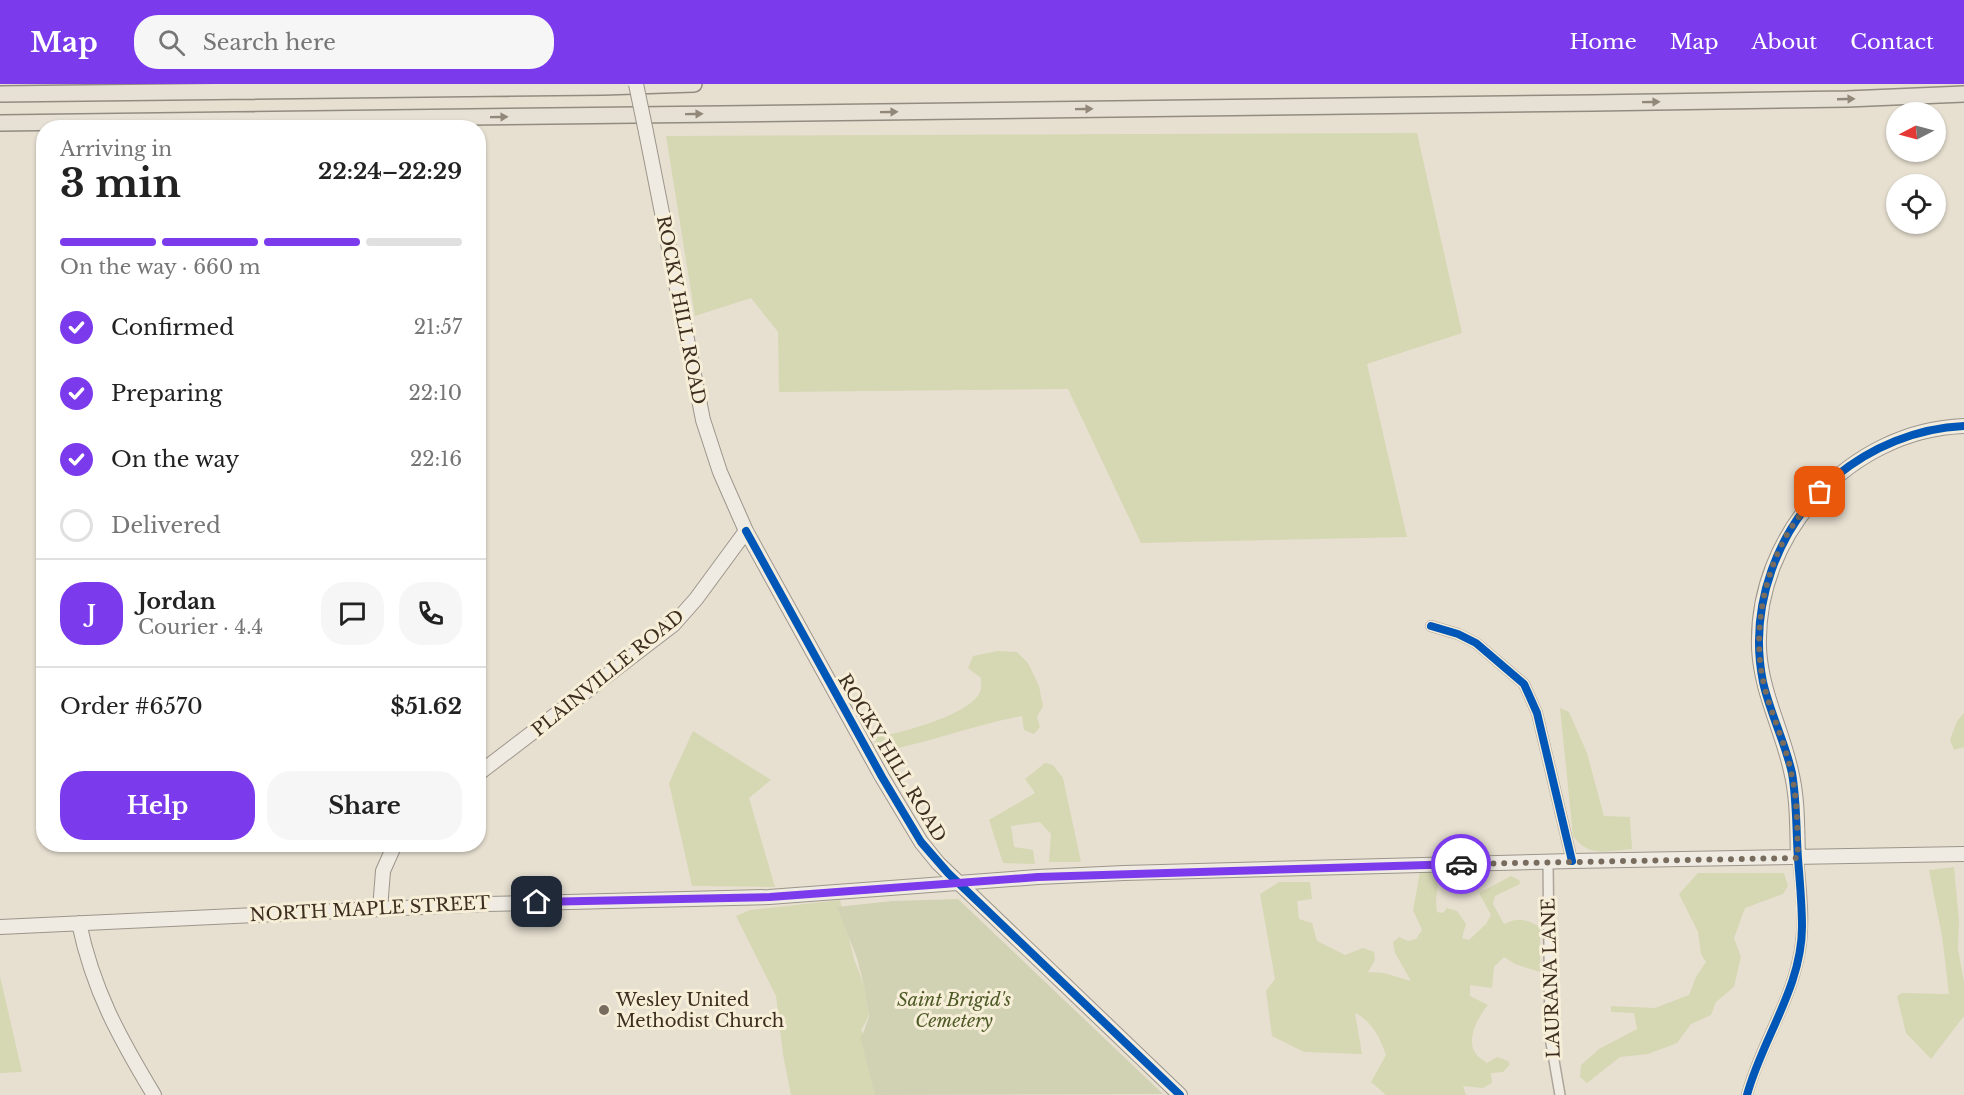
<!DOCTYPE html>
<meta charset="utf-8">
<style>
body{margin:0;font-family:"Libre Baskerville",serif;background:#f6f6f6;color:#222;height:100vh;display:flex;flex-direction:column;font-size:22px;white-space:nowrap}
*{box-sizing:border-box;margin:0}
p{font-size:20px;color:#767676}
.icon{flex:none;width:33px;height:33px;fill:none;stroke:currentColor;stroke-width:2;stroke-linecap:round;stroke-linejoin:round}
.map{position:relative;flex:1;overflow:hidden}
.side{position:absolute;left:36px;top:36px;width:450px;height:732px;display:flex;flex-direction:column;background:#fff;border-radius:24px;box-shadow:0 2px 4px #0004}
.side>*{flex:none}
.needle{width:39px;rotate:264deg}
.tools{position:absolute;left:1886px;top:18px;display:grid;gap:12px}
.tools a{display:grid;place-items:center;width:60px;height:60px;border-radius:50%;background:#fff;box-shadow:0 2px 4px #0004;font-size:30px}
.pin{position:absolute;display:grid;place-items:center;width:51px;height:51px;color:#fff;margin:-26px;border-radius:12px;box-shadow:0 3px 9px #0006}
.courier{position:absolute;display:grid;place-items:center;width:60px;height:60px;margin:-30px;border:4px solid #7c3aed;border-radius:50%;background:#fff;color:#222;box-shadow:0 2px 8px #0007}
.overview em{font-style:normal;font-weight:700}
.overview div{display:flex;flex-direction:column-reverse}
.overview{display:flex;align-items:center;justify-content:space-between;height:102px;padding:0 24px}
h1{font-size:39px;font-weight:700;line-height:45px}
.bar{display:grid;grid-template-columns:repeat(4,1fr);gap:9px 6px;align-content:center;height:72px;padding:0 24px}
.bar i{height:8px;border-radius:4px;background:#e0e0e0}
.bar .active{background:#7c3aed}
.bar p{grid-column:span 4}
.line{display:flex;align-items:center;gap:15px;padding:0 24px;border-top:2px solid #e0e0e0}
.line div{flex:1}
.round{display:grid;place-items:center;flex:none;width:63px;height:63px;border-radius:24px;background:#f6f6f6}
ol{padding:0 24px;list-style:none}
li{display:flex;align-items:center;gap:18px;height:66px}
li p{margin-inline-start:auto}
li .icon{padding:6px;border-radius:50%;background:#7c3aed;color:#fff;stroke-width:4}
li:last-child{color:#767676}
li i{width:33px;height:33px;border:3px solid #e0e0e0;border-radius:50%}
.action{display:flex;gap:12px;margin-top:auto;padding:12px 24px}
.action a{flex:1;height:69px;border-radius:24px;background:#7c3aed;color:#fff;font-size:24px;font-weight:700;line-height:69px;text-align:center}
.action a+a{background:#f6f6f6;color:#222}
header{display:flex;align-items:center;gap:36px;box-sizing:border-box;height:84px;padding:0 30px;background:#7c3aed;color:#fff}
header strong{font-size:28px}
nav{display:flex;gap:33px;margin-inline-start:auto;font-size:21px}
.search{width:420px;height:54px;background:#f6f6f6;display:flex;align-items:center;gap:15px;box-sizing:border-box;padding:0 21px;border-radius:24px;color:#767676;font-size:22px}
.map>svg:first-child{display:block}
.green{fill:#d6d7b3}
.cemetery{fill:#d1d1b3}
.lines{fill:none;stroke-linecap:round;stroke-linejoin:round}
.street-casing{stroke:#ada599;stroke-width:12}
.secondary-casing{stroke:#9c958a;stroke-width:16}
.primary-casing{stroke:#928b80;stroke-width:18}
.street{stroke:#efebe3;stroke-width:9}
.secondary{stroke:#efebe3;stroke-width:14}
.primary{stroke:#e6e1d4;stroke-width:15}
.secondary-bridge-casing{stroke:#9c958a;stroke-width:16;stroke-linecap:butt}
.secondary-bridge{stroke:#efebe3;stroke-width:14}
.cycleway-casing{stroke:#f7eed8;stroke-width:11}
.cycleway{stroke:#0057b8;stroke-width:8}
.oneway{fill:#92887a}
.done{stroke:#786c5e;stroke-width:6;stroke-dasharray:0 10.8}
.route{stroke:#7c3aed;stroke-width:8}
.poi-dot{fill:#786c5e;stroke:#f7eed8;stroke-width:2}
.labels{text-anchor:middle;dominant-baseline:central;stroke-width:6;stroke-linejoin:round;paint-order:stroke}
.street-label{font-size:18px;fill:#3d2e20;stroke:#f7eed8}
.poi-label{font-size:18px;fill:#3d2e20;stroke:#f7eed8;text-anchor:start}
.park-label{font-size:18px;font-style:italic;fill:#4d5a26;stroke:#f7eed8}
</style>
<header>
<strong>Map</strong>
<div class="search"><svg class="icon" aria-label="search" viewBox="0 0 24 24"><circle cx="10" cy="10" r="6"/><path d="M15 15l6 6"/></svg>Search here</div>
<nav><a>Home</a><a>Map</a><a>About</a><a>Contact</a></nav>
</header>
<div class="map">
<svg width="1964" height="1011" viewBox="0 0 1964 1011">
<rect width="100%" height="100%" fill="#e7e0d1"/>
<path class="green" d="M1417,49l45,200 -95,31 40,173 -266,6 -73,-154 -289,3 -1,-60 -27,-34 -56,18 -29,-180z
M998,567l19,1 11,11 11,23 4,20 -6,11 3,10 -6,7 -10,-4 -2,-14c-49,9 -94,27 -142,36l-6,-7 3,-8c24,-4 93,-22 103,-45 2,-4 1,-9 1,-14l-13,-10 5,-12z
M1560,624l9,4 18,41 17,63 26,1 2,32c-25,2 -43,9 -59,-13z
M1964,629v34l-10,3 -4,-10 7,-19z
M693,647l78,49 -22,18 26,89 -83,-1 -23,-103z
M1045,679l8,2 10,13 18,84h-32l2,-28 -11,-12 -29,4 3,21 19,3 2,14 -32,-1 -14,-43 46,-27 -10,-14z
M1428,783l9,5c3,14 -3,26 0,40l6,1 4,-5 10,3 9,13 -4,14 7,2 17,-16 5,-9 -12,-22 32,-17 8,4 1,4 -25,12 -2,8 11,20c14,-7 22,-5 36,3v45l-25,-8 -11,-7 -10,10 -2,21 -22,-3v11l18,9c-9,11 -23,34 -12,49 2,3 8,6 11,9l10,-6 11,4 2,3 -7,8 -12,1 1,10 -9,5 -20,-2 3,9h-80l-15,-13 15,-27c-6,-17 -14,-34 -31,-42l7,41 -58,-2 -32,-16 -6,-45 9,-12 -15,-85 19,-12h31l2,17 -15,2 2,18 13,4 5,18 28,14 18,-7 11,4 1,8 -7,12 16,1 27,8 -16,-28 -2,-11 6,-5 9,4 8,-2 6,-9 -9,-20 7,-38z
M1954,783l5,53 -1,29 6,33v34l-33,43 -25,-26 -9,-37 5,-3 47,1 -7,-58 -13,-66z
M1698,789h86l4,13 -5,8 -38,14 -11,30 7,19 -7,30 -18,15 -5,13 -20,9 -14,19 -29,11 -28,3 -33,26 -7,-6 1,-12 18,-16 38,-20 -3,-16 -23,-1v-6l44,2 34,-13 7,-18 10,-15 -5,-8 -3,-22 -19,-38z
M840,816l14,59 10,26 4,26v7l-7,12 7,12 7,53h-84l-8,-41 -7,-58 -40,-80 14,-6z
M0,892l22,96 -22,1z"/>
<path class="cemetery" d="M958,815l205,195 -288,1 -14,-56 8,-22 -5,-32 -7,-27 -20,-51 55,-6z"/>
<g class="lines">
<defs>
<path id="street" d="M1431,542l27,8 18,9 48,41 13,29 35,148
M1548,777l2,176 10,58
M1747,1011c12,-47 41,-88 51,-135 8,-33 3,-69 0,-102"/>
<path id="secondary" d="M646,48l57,288 17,52 26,59 136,246 39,65 17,21 242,232
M478,690l195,-149 23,-26 50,-68
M1798,774c-1,-29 0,-59 -7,-87 -9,-42 -30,-79 -32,-123 -4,-114 91,-218 205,-222
M380,825l3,-38 12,-27
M79,839c14,67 40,114 75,172
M0,843l486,-23 283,-7 269,-20 86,-4 448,-12 392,-7"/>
<path id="primary" d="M0,10l604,-7 90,-3
M0,39l1593,-20 254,-4 117,-5"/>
</defs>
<use href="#street" class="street-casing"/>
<use href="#secondary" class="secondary-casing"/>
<use href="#primary" class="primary-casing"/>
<use href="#street" class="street"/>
<use href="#secondary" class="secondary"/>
<use href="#primary" class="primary"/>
<defs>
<path id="secondary-bridge" d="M636,0l10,48"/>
</defs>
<use href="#secondary-bridge" class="secondary-bridge-casing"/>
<use href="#secondary-bridge" class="secondary-bridge"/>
<defs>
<path id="cycleway" d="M746,447l136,246 39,65 27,31 232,222
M1431,542l27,8 18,9 48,41 13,29 35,148
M1747,1011c15,-56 55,-108 55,-168 0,-22 -2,-45 -4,-68 -2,-28 -1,-57 -6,-86 -7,-31 -22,-60 -29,-91 -15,-75 14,-155 72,-205 36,-30 82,-49 129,-51"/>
</defs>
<use href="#cycleway" class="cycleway-casing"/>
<use href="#cycleway" class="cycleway"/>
</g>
<defs><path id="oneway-solid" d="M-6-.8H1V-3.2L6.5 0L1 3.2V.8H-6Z" transform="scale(1.5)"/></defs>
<g class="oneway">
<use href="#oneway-solid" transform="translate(1846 15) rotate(-2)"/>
<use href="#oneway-solid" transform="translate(1651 18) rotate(-1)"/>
<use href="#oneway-solid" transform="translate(1084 25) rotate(-1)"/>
<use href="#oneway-solid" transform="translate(889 28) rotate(-1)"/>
<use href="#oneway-solid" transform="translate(694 30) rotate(-1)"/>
<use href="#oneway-solid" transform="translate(499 33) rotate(-1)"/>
</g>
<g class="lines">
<path class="done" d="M1461,780l337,-6c-1,-29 0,-58 -7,-86 -6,-30 -20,-58 -27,-87 -12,-50 -1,-110 25,-154 9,-14 20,-27 31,-39"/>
<path class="route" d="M537,818l233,-5 268,-20 423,-13"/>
</g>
<circle class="poi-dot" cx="604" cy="926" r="6"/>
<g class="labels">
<g class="street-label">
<text transform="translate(681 226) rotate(79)">ROCKY HILL ROAD</text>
<text transform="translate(608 589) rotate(-39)">PLAINVILLE ROAD</text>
<text transform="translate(892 674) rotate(59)">ROCKY HILL ROAD</text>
<text transform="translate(370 825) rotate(-3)">NORTH MAPLE STREET</text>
<text transform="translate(1551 894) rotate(-92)">LAURANA LANE</text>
</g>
<g class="poi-label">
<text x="616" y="916">Wesley United<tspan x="616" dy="21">Methodist Church</tspan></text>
</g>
<g class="park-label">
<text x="954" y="916">Saint Brigid's<tspan x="954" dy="21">Cemetery</tspan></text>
</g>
</g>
</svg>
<div class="tools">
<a><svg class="needle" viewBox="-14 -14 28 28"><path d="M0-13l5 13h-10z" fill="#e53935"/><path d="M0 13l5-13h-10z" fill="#767676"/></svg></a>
<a><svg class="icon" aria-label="locate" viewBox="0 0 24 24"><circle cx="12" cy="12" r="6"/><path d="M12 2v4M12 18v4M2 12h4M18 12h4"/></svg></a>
</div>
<div class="pin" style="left:1820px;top:408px;background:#ea580c"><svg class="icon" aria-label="bag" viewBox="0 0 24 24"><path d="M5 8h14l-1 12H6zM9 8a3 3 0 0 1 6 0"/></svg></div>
<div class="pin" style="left:537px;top:818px;background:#1f2937"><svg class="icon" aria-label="home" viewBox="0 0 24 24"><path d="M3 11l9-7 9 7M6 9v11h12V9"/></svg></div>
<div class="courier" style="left:1461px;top:780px"><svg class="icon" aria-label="car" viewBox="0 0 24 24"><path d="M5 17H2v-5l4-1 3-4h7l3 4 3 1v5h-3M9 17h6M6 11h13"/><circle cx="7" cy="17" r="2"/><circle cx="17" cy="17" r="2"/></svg></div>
<section class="side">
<div class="overview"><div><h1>3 min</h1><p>Arriving in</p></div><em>22:24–22:29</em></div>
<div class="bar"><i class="active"></i><i class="active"></i><i class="active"></i><i></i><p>On the way · 660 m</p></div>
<ol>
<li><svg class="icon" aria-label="check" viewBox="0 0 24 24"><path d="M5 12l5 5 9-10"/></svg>Confirmed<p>21:57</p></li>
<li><svg class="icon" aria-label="check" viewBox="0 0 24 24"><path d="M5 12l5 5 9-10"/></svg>Preparing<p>22:10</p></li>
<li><svg class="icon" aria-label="check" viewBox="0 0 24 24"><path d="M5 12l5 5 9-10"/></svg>On the way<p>22:16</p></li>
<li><i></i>Delivered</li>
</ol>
<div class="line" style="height:108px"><b class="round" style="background:#7c3aed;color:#fff">J</b><div><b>Jordan</b><p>Courier · 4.4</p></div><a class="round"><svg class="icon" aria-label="chat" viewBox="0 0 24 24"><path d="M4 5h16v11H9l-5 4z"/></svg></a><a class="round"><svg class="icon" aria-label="phone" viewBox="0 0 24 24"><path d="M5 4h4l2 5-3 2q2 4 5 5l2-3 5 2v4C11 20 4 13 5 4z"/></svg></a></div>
<div class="line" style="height:78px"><div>Order #6570</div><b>$51.62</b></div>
<div class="action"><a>Help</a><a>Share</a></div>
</section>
</div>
